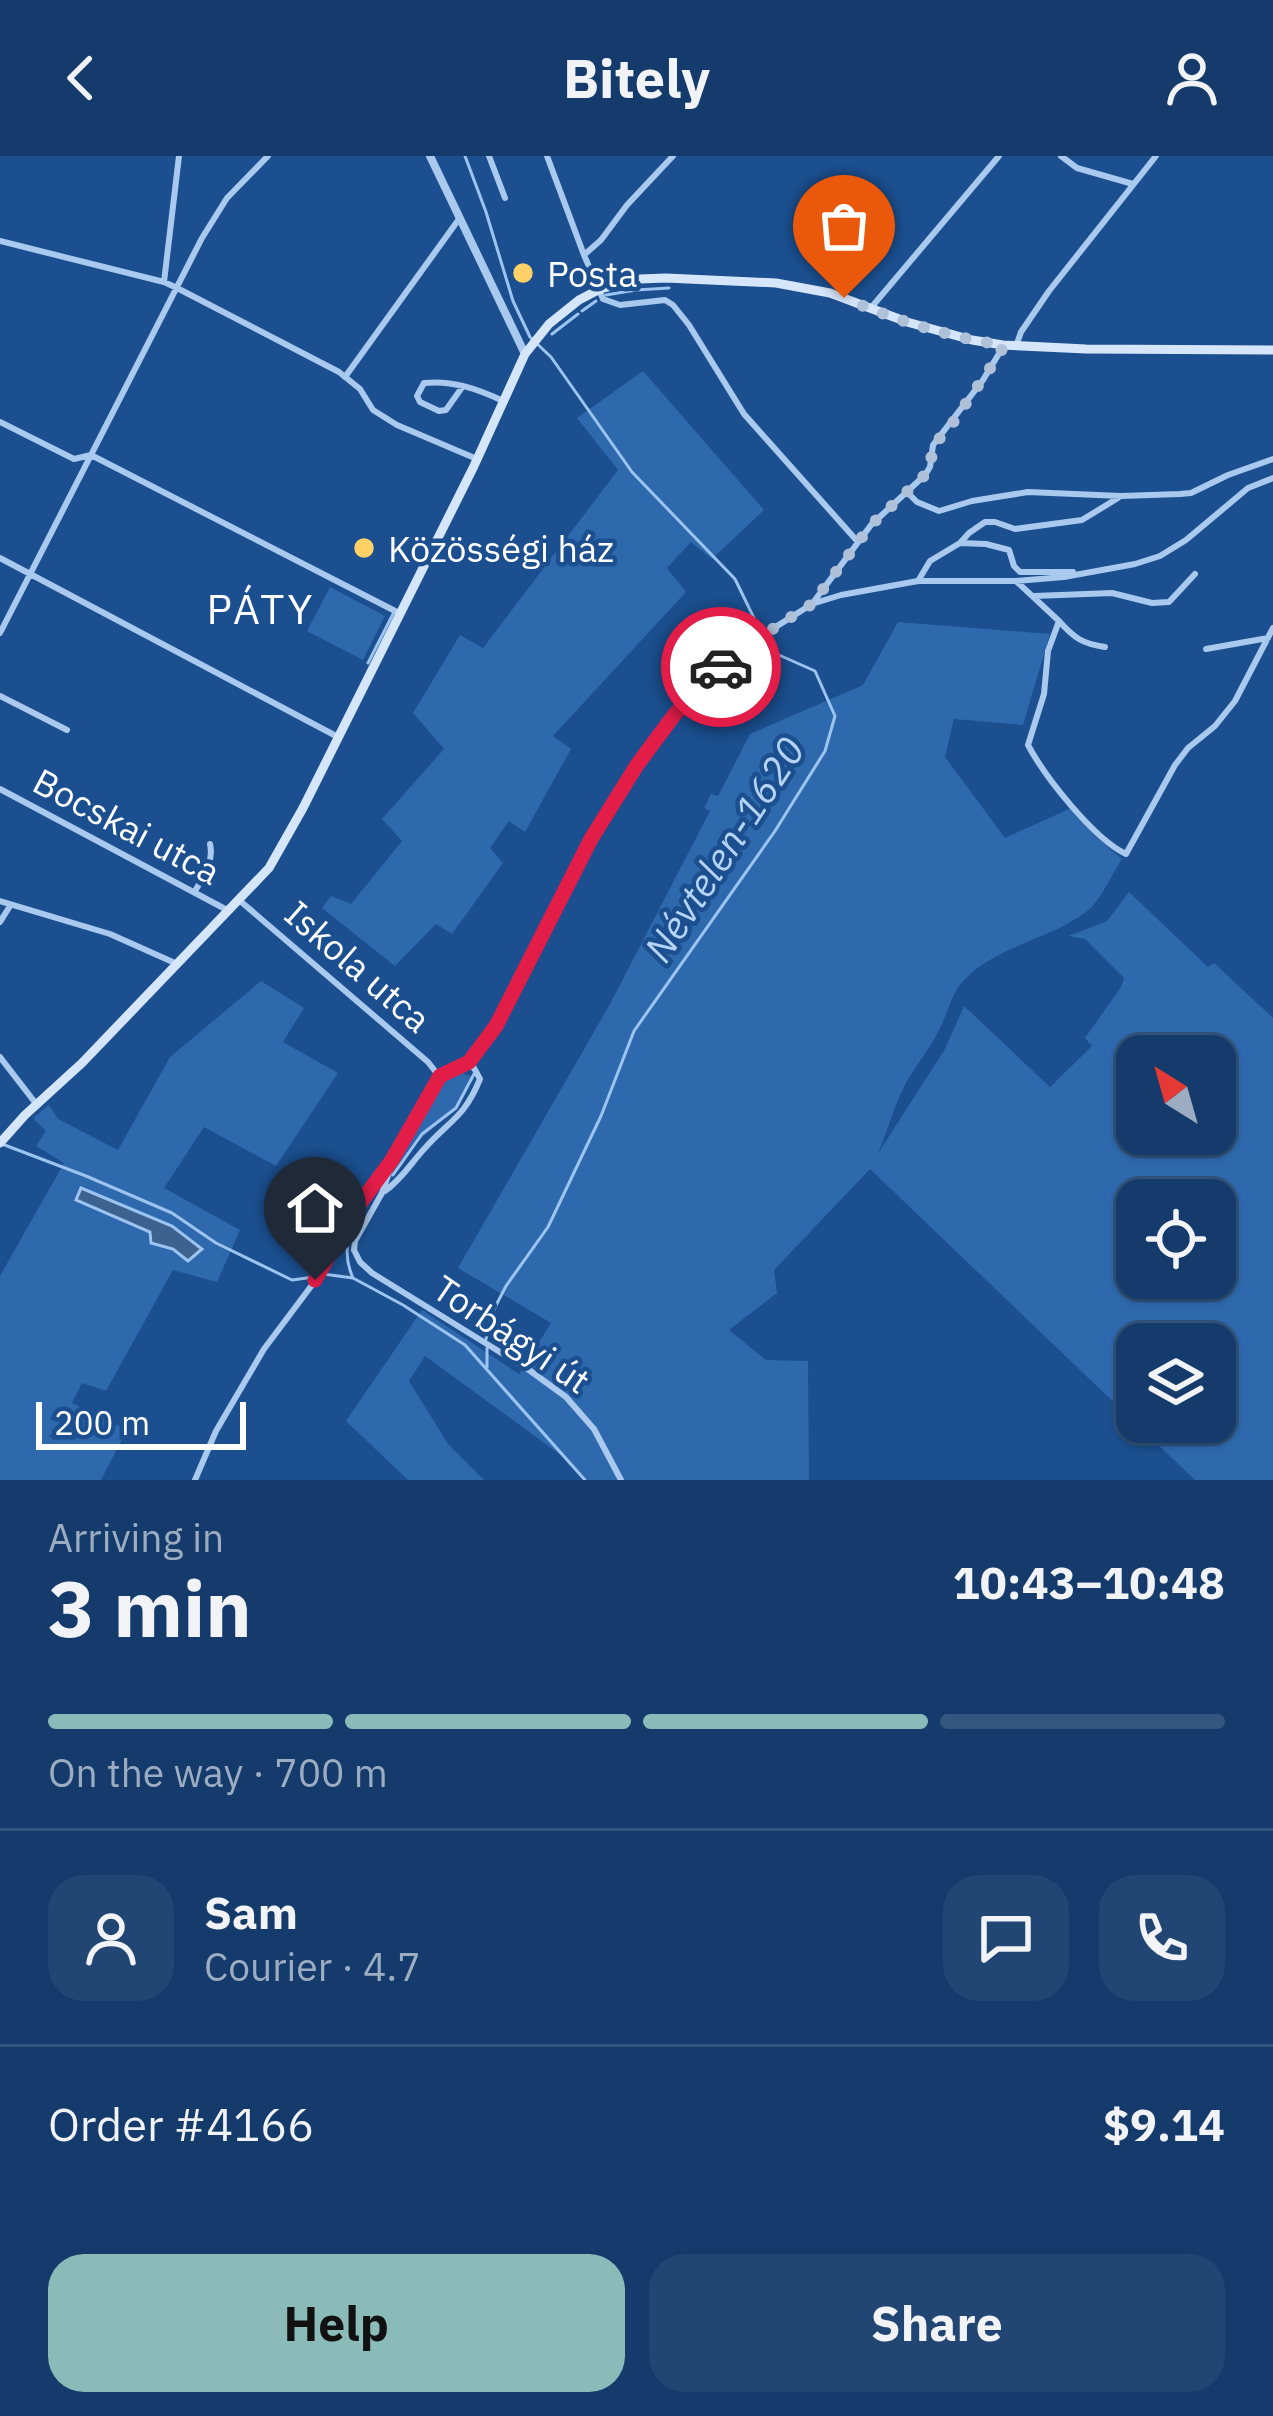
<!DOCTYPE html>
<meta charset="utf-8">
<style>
body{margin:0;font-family:"IBM Plex Sans",sans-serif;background:#214673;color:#f1f3f6;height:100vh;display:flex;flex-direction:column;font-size:45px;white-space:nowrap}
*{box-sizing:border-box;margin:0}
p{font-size:39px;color:#9dadc1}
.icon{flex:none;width:66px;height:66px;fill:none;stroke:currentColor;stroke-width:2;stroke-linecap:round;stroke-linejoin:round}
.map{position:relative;height:1324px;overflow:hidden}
.side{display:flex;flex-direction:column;background:#143b6b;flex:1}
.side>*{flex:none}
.needle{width:78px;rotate:323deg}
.controls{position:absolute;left:1116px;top:879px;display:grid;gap:24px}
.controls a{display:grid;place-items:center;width:120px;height:120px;border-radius:24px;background:#143b6b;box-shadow:0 3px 9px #0004,0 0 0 3px #33557e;font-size:60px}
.scale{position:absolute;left:36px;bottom:30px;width:210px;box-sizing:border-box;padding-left:12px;border:6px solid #fff;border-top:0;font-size:33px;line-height:42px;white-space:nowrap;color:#fff;-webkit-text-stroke:9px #1b4f8f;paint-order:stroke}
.pin{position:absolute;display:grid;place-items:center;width:102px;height:102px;color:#fff;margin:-123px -51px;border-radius:50% 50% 50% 0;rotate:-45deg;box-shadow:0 0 12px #0007}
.pin .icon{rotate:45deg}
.courier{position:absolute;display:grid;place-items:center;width:120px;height:120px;margin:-60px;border:9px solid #e11d48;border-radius:50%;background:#fff;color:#222;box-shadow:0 3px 15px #0007}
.headline em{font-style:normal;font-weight:700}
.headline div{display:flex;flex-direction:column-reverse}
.headline{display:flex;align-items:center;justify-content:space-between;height:204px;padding:0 48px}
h1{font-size:78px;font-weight:700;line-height:90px}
.bar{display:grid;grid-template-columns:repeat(4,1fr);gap:18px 12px;align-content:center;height:144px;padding:0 48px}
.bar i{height:15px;border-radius:9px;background:#33557e}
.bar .selected{background:#8bbbb9}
.bar p{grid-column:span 4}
.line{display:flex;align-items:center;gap:30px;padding:0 48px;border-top:3px solid #33557e}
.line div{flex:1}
.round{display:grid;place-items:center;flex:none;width:126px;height:126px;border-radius:36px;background:#214673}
.primary-button{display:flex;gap:24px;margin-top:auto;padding:24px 48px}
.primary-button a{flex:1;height:138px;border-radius:36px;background:#8bbbb9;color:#111;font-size:48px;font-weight:700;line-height:138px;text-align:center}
.primary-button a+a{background:#214673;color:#f1f3f6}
header{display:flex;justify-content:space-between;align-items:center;height:156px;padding:0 48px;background:#143b6b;font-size:54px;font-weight:700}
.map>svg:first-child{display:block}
.green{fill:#2e69ad;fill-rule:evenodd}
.water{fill:#3c6290;stroke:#9cc4f0;stroke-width:3}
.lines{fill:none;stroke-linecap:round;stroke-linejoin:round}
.stream{stroke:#9cc4f0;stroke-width:3}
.minor{stroke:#a9c9ee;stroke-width:6}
.tertiary{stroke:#a9c9ee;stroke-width:8}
.secondary{stroke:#d6e6fa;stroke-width:9}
.done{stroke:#afc1d8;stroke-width:12;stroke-dasharray:0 21.6}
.route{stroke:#e11d48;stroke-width:15}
.poi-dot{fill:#ffd166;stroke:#1b4f8f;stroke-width:4.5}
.labels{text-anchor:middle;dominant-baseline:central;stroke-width:9;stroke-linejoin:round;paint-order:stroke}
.poi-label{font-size:36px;fill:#fff;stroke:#1b4f8f;text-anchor:start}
.street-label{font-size:36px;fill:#fff;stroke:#1b4f8f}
.water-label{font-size:39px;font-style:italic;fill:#b5d3f5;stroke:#1b4f8f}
.quarter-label{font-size:42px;letter-spacing:3px;fill:#fff;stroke:#1b4f8f}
</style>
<header><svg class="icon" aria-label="back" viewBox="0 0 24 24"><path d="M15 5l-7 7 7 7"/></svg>Bitely<svg class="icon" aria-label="person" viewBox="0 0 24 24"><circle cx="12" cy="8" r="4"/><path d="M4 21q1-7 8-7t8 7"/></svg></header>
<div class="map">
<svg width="1273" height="1324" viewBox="0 0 1273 1324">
<rect width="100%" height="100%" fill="#1b4f8f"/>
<path class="green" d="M643,215l121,139 -52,49 -21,-17 -24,26 19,24 -133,144 18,13 -46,83 -16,-11 -19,27 13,15 -51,71 -16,-10 -41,42 -73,-58 9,-12 20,8 51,-63 -20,-22 62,-70 -31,-36 47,-78 23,13 135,-178 -41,-52z
M330,431l55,29 -22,44 -56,-29z
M898,466l152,12 -27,91 -69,-6 -9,38 60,81 66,-30 23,27 28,24c-11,16 -21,42 -36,53 -37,28 -90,34 -122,68 -13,14 -16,33 -25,50 -9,19 -24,36 -34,55 -12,22 -17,47 -28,70l68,-106 19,-43 86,81 42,-41 -7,-8 36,-51 3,-9 -39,-39 -16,-3 38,-15 22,-29 79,75 6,-4 59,55v462h-78l-325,-311 -96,101 3,23 -48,37 37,30 42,1 1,119h-225l-22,-24 -137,-100 -16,25 39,63 36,36h-76l-62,-59 76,-111 97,64 32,-51 -93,-55 152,-264 100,-193 -6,-3 7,-14 7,2 32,-62 113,-49zM1137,900h78v78h-78zM1137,1044h78v78h-78zM1137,1188h78v78h-78z
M261,825l43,27 -21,34 55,31 -62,93 -72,-39 -40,61 76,42 -23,52 -44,-12 -67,121 -24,-8 -10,20 55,27 -26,50h-101v-204l64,-113 -28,-17 10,-15 -13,-13 16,-13 9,14 60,31 52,-93z
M463,917l10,4c-17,39 -28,37 -55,65 -11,12 -17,27 -29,38l-3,-1 50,-87 16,-18z"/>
<path class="water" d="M81,1032l91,38 30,23 -14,12 -15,-12 -22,-6 -1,-11 -74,-32z"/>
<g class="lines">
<path class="stream" d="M465,0l21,56 27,89 17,36 21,20 81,115 103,107 35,72 45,20 20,45 -10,35 -50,80 -141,200 -33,85 -53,111 -42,59 -14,27 -6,26
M606,139l30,-5 33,-2
M582,155l14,-10
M552,178l26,-20
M368,507l25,-49
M2,988l84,32 86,37 44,30 76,37 22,-3
M393,1019l29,-41 34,-26 18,-34
M323,1118l30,4 50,27 62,40 120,135
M353,1122c-16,-36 3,-58 22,-90
M487,1192v19"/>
<path class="minor" d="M489,0l16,42
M547,0l37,99 19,44 17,6 45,-5 8,5 16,20 55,89 114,128
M1061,0l16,12 56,16
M0,85l164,41 13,6 162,84 21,17 13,21 24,15 80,34
M584,99l17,-15 26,-35 46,-49
M164,126l15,-126
M870,153l129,-153
M1016,190l5,-14 28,-41 107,-135
M345,221l114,-158
M463,230l-17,24 -7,1 -19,-9 -3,-6 7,-13c28,-3 54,6 79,18
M0,266l74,37 17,-4 308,158
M907,336l10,10 22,9 33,-10 56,-9 93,4 59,-2 11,-1 37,-18 45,-16
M960,387l26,1 23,6 5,16 6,6h53
M0,402l338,179
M918,425l12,-20 30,-18 9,-10 16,-11h10l20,7 67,-9 36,-22
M1016,425l43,40 -11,30 -4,43 -16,51c17,32 66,94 98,109l49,-89 13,-17 27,-22 20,-25 38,-73
M1034,440l78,-3 40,10 17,-1 26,-28
M815,447l26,-8 77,-14h98l48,-4 71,-13 25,-8 26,-16 62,-52 25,-10
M1059,465c15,17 24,23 46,26
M0,477l202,-395 25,-40 41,-42
M1206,493l62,-11
M0,540l67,34
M0,633l229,122
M195,735c9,-15 19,-29 15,-47
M239,744l189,162 11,14
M0,745l110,33 65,29
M0,766l10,-16
M0,901l37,48
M385,1035c17,-12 26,-28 40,-43 25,-28 39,-30 55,-69l-6,-11 -7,-4
M354,1094l1,-9 27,-48 13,-38 44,-79 30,-14 28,-36 94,-187 61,-96 58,-65 34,-31 68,-43 59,-79 54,-50 5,-8 3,-22 50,-65 20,-33
M354,1094l6,12 12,11 157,97 37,27 28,32 27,51
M195,1324l21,-49 48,-82 51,-68 40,-70 35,-49"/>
<path class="tertiary" d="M430,0l95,198"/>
<path class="secondary" d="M0,987l25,-28 57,-52 187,-195 34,-60 171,-342 51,-112 24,-30 30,-24 21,-11 40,-10 26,-1 110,5 54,10 77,29 65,18 31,5 83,4 187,1"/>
</g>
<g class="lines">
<path class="done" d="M721,511l23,-20 68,-43 59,-79 54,-50 5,-8 3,-21 19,-22 49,-72 2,-7c-55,-8 -108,-25 -159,-47"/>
<path class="route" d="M315,1124l40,-70 37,-50 48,-84 29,-14 27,-36 95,-187 46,-74 38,-51 46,-47"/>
</g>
<g class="poi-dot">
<circle cx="523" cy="117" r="12"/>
<circle cx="364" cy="392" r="12"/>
</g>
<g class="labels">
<g class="poi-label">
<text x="547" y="117">Posta</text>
<text x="388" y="392">Közösségi ház</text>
</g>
<g class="street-label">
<text transform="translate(127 670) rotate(28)">Bocskai utca</text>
<text transform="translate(358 810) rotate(41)">Iskola utca</text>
<text transform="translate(512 1178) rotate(34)">Torbágyi út</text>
</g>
<g class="water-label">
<text transform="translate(724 693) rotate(-57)">Névtelen-1620</text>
</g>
<g class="quarter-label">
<text x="261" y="452">PÁTY</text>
</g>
</g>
</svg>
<div class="controls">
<a><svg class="needle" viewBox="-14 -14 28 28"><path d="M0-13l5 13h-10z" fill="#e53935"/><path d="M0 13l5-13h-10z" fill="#9dadc1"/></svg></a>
<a><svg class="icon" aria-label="locate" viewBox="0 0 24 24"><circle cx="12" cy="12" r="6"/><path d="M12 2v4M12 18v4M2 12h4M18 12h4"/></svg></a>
<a><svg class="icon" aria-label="layers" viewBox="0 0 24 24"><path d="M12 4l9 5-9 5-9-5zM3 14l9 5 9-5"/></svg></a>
</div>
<div class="scale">200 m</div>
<div class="pin" style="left:844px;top:142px;background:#ea580c"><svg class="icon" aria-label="bag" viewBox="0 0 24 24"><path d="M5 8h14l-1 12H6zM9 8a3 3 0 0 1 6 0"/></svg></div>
<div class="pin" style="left:315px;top:1124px;background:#1f2937"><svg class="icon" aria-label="home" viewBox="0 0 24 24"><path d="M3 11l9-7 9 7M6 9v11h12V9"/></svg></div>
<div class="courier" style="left:721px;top:511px"><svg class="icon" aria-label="car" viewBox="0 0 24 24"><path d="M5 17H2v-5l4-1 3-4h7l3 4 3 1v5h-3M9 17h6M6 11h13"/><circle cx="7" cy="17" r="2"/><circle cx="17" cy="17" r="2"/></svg></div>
</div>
<section class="side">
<div class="headline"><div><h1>3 min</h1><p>Arriving in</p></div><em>10:43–10:48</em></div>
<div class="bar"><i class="selected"></i><i class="selected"></i><i class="selected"></i><i></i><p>On the way · 700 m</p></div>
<div class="line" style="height:216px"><a class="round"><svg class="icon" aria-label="person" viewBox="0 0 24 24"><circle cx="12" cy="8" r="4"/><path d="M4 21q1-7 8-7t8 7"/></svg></a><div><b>Sam</b><p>Courier · 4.7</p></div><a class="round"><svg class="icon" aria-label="chat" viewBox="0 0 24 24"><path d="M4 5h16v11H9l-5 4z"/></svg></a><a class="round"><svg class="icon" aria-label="phone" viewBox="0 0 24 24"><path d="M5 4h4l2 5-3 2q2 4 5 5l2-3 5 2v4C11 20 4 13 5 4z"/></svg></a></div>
<div class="line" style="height:156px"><div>Order #4166</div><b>$9.14</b></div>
<div class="primary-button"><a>Help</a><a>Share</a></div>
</section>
